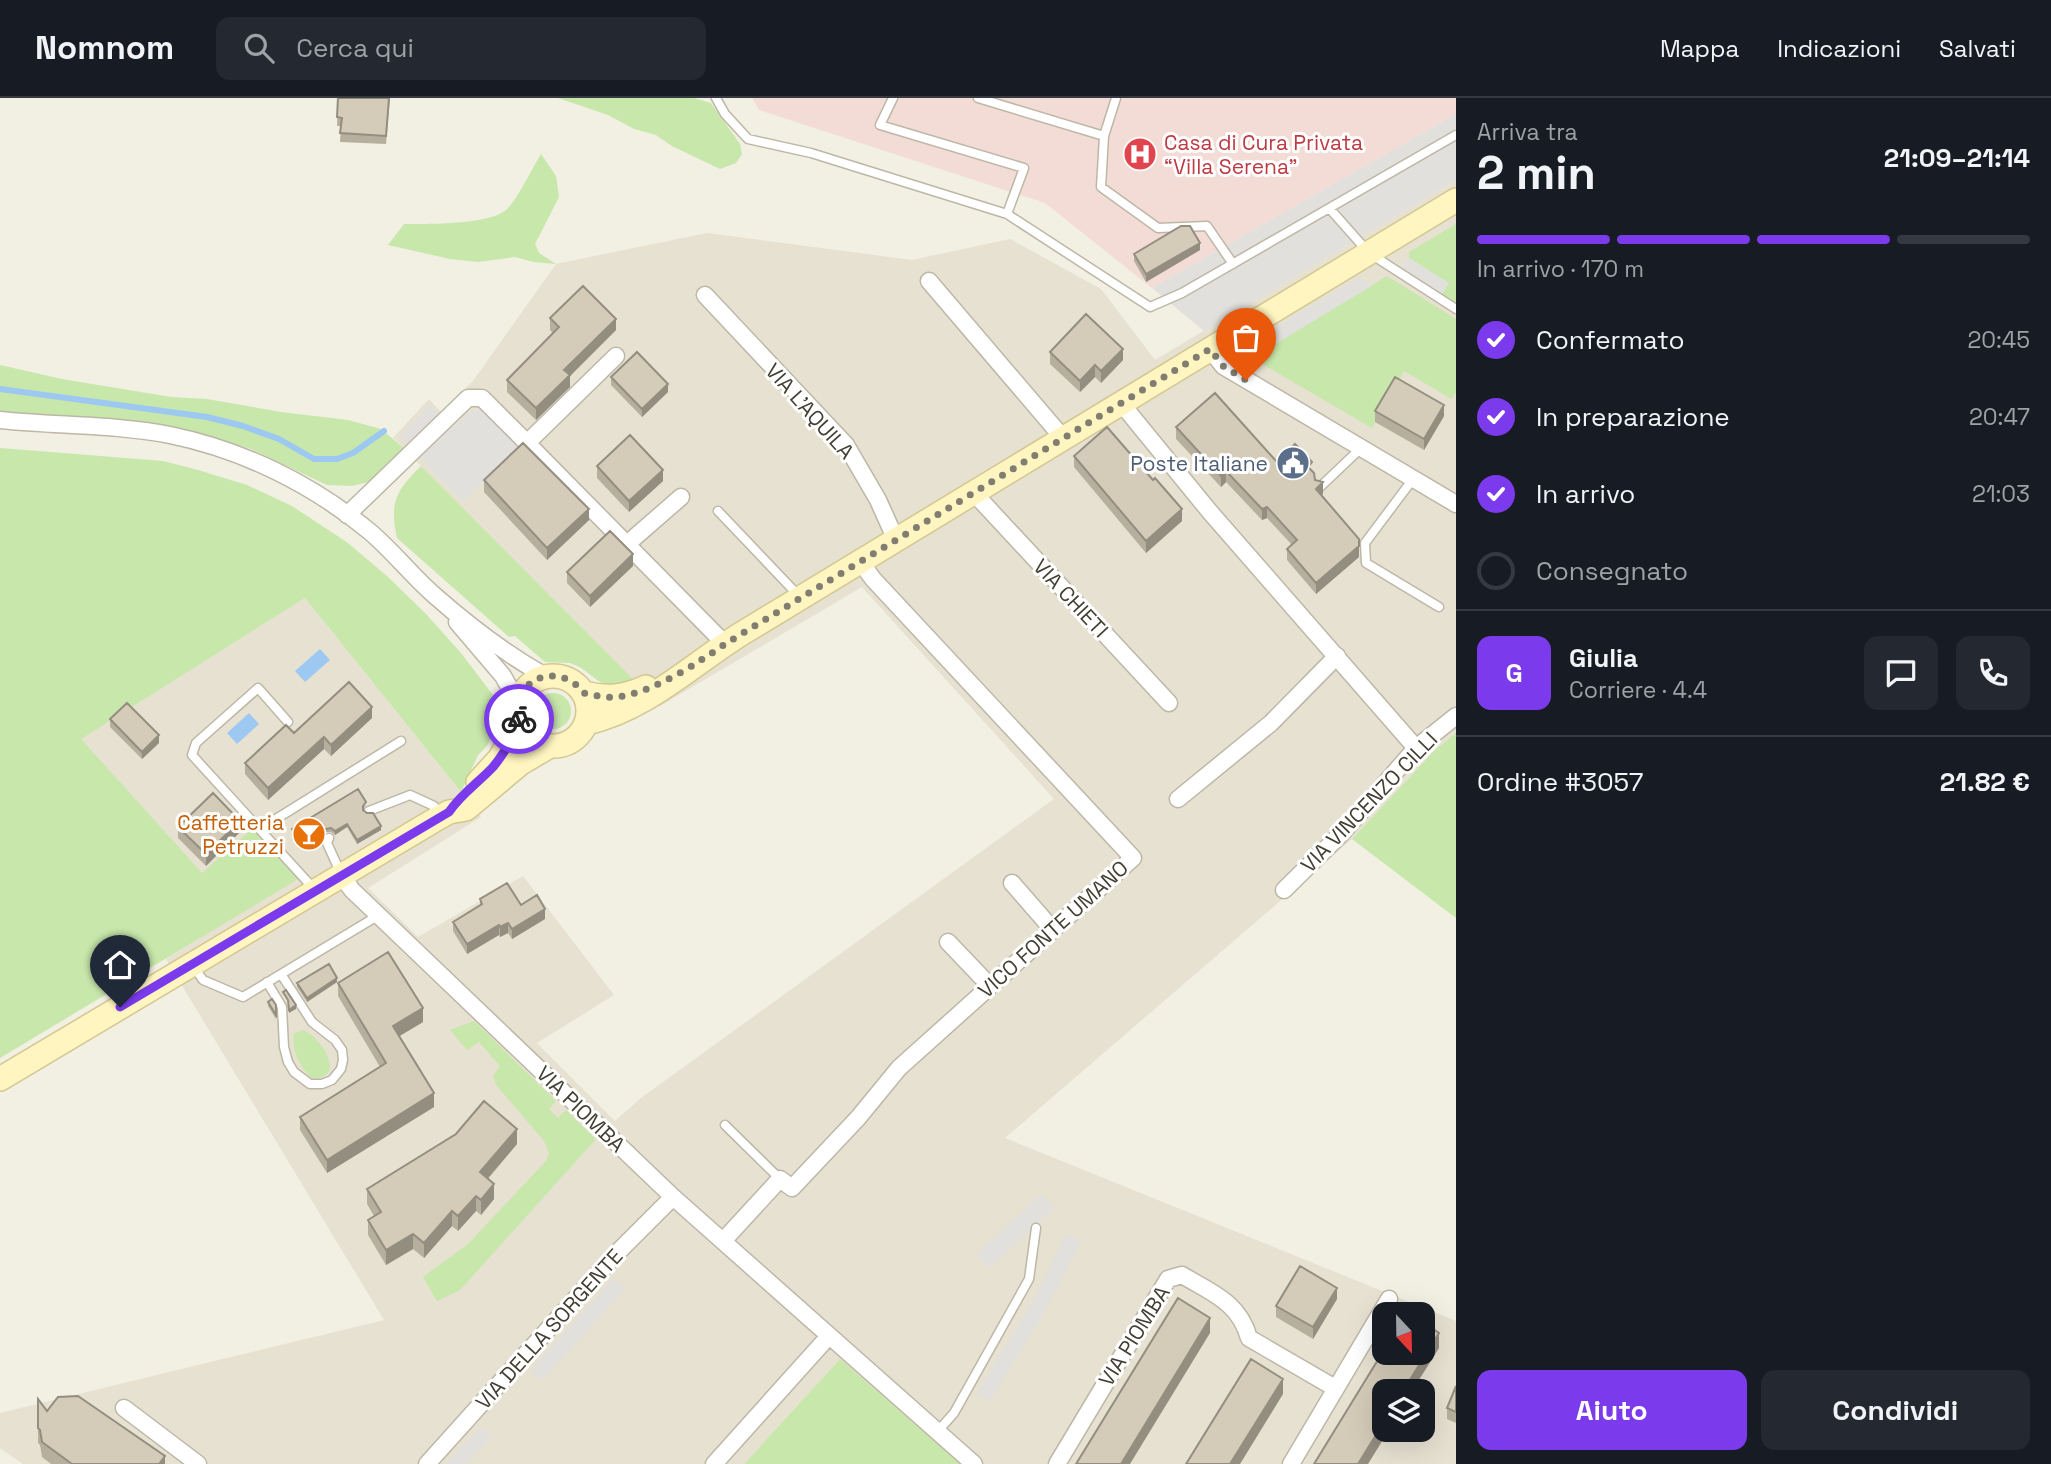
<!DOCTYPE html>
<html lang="it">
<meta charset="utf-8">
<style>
body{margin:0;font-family:"Space Grotesk",sans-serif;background:#242831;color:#f1f3f6;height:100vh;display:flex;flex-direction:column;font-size:26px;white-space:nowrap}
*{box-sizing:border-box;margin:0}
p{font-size:23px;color:#9ea1a6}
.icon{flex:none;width:38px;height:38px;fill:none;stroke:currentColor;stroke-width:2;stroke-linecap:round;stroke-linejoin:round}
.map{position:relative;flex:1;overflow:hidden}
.panel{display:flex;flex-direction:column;background:#171b24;width:595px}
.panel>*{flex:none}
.needle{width:46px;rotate:158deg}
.tools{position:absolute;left:1372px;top:1204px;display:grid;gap:14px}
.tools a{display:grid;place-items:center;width:63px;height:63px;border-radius:14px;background:#171b24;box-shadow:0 7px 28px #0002;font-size:35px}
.pin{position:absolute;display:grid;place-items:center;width:60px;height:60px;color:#fff;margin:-72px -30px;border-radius:50% 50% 50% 0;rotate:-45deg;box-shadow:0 0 7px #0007}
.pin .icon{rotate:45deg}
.courier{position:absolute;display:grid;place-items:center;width:70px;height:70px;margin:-35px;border:5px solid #7c3aed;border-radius:50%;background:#fff;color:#222;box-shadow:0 2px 9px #0007}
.summary em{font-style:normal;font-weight:800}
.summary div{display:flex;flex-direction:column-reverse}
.summary{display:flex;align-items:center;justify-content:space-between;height:119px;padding:0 21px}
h1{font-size:46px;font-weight:800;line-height:52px}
.bar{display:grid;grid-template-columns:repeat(4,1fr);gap:10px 7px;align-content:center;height:84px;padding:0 21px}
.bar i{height:9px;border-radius:5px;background:#363941}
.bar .current{background:#7c3aed}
.bar p{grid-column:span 4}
.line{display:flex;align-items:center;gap:18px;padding:0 21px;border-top:2px solid #363941}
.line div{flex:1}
.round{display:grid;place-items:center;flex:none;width:74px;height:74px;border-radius:14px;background:#242831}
ol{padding:0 21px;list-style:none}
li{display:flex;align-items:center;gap:21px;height:77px}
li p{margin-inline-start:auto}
li .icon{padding:7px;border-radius:50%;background:#7c3aed;color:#fff;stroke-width:4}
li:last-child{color:#9ea1a6}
li i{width:38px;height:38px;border:4px solid #363941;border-radius:50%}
.primary-button{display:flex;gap:14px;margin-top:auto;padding:14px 21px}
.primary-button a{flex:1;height:80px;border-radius:14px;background:#7c3aed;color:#fff;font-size:28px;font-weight:800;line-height:80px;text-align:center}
.primary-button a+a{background:#242831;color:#f1f3f6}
header{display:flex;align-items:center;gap:42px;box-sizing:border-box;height:98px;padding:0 35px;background:#171b24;border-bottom:2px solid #363941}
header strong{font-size:33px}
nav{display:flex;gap:38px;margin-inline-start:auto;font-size:24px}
.search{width:490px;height:63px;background:#242831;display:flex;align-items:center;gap:18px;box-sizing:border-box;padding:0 24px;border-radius:14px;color:#9ea1a6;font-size:26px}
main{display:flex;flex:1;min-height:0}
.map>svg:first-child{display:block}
.residential{fill:#e6e1d1;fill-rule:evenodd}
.medical{fill:#f3dcd6}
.green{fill:#c7e7ab}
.parking{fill:#e2e0dc}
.water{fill:#9dc8f1}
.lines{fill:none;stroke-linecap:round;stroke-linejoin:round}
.stream{stroke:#9dc8f1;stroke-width:6}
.lane-casing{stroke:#bdb7a6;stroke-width:11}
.street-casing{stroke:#bdb7a6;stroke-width:19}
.secondary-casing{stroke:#d3c792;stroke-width:26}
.lane{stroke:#fff;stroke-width:8}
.street{stroke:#fff;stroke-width:16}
.secondary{stroke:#fff5c0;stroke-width:23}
.wall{fill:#b6af9e}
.shaded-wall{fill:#948e81}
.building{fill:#d4cbb8;stroke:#948e81;stroke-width:2}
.done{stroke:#817d71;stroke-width:7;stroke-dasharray:0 12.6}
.route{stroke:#7c3aed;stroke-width:9}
.labels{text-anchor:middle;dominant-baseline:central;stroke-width:6;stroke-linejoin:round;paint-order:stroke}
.health-label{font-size:21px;fill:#be3a42;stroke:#fff;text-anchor:start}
.street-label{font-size:21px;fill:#443f33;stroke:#fff}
.service-label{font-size:21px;fill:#4e5e75;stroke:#fff;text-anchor:end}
.food-label{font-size:21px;fill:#c56008;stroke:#fff;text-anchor:end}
</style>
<header>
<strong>Nomnom</strong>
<div class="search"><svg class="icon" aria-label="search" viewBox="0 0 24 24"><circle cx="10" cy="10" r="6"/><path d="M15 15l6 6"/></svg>Cerca qui</div>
<nav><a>Mappa</a><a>Indicazioni</a><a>Salvati</a></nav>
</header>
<main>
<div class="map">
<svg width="1456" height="1366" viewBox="0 0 1456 1366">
<rect width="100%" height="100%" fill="#f2efe3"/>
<path class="residential" d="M1456,82v553l-20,16 -84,90 -347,299 451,183v143h-498l-118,-105 -96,105h-721l-23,-16v-35l384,-93 -218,-361 73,-45 -159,-175 225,-141 176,219 -113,71 50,49 105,-61 91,119 -77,48 78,78 26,-23 413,-299 -192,-212 -202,119 -267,-268 36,-39 12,13 32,-31 83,-117 151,-31 205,27 98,-21 91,50 54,71zM1384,1216h39v39h-39zM1384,1293h39v39h-39z"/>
<path class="medical" d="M752,0h704v16l-304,174 -107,-85 -286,-93z"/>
<path class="green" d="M558,0h136l17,5 29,41 2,10 -6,9 -16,6 -48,-23 -16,-11 -22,-6 -26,-14z
M541,56l15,22 3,21 -24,47 4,9 17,11 -22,-2 -19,-5 -37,5 -28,-3 -62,-14 16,-21c24,0 84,1 102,-14 10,-8 27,-43 35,-56z
M1456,126v79l-14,-9 6,-11 -39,-25v-6z
M1387,178l69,43v73l-4,7 -48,-28 -32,57 -120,-70z
M0,267l62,14 109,18 36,2 74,13 67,8 33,9 26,22 -35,30 -20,5 -25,-1 -76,-36 -49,-15 -54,-8 -148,-14z
M0,350l163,13 35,9 49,15 45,21 56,37 40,34 38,37 35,39 35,46 -2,31 -7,16 -9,9 -17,37 -156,-194 -224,141 121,134 52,-46 46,51 -300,180z
M421,368l217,218 -30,4 -28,-21 -10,-4 -25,-1 -30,-26 -6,1 -112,-99c-8,-36 -1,-47 24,-72z
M535 613a18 18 0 1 1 36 0a18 18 0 1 1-36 0Z
M1456,635v185l-104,-79 84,-90z
M474,923l82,80 -7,8 9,9 8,-8 30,29 -136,151 -23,11 -14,-24 45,-33 78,-83 3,-8 -5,-12 -47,-55 -4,-10 7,-10 -21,-24 -12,8 -17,-20z
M302,932c20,6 46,50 10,48 -12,-10 -21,-29 -18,-44z
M840,1261l120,105h-216z"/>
<path class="parking" d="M1456,16v66l-252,151 -52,-43z
M1409,160l40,25 -7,11 -41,-25z
M1358,180l15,7 -121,73 -14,-8z
M430,307l22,24 19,-18 14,-5 37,37 -59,59 -63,-65z
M1041,1096l13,14 -65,60 -12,-14z
M1066,1136l15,7 -35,68 -56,92 -13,-8 60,-99z
M614,1180l11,11 -83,91 -11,-10z
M481,1329l10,9 -25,28h-20z"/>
<path class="water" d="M320,551l10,11 -25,22 -10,-11z
M249,615l10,11 -22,20 -10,-11z"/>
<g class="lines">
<path class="stream" d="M0,291l207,28 36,9 36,13 35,20h23l16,-6 31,-22"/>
<defs>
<path id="lane" d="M716,0l9,16 23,25 63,14 196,61 143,93 32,-14 274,-158
M893,0l-13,27 144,43 -17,46
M978,0l126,38
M1116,0l-12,38 -3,51 57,41 49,-2 26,38
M1330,111l39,44 87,56
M1413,381l-48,64 1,20 73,44
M1320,389l40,-38
M718,413l80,84
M288,624l-30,-34 -62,55 -4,12 122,134
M369,713l41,-16 24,11 5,8
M260,731l141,-88
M329,740l-2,5 14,31
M193,868l10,14 40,17 136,-82
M267,884l15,25 2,40 4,15 6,10 16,12h12l10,-4 9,-11 2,-9 -1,-10 -7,-10 -23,-18 -31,-48
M725,1027l55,54
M937,1334l17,-19 75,-134 7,-51"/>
<path id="street" d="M929,183l134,157
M705,197l141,150 32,55 18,40
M1210,251l13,17 233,138
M616,258l-89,87 198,201
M1121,305l89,109 206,236
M0,322c56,6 114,4 170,15 73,15 142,49 199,96 23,19 42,44 65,64 34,30 72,59 111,81
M973,394l196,211
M347,417l121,-117h14l45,45
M627,446l54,-47
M457,524l46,54 15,27
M1178,701l93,-76 66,-67
M341,777l11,15 321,307 301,267
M1012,785l41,47
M1284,792l58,-57 74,-85 40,-32
M948,844l42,44
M723,1143l57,-62 12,9 66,-70 41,-50 234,-210 -260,-279 -13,-18
M124,1310l74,56
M427,1366l187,-208 59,-59
M714,1366l115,-128
M1057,1366l111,-185 14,-4c30,18 57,27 67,63l86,50
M1291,1366l98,-165"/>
<path id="secondary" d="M518 613a35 35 0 1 1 70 0a35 35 0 1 1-70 0Z
M584,595c23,6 41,4 62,-6
M587,625c60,-14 103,-57 154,-89l715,-434
M478,684l22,-24 20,-35
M0,981l433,-258 16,-9 17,-3 55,-46 29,-17"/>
</defs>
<use href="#lane" class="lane-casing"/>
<use href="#street" class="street-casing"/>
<use href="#secondary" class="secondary-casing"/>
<use href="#lane" class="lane"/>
<use href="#street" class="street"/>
<use href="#secondary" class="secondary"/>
</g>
<path class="wall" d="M338,0h52l-4,46 -46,-2 1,-16h-4z
M1200,152l-54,32 -12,-21v-7z
M550,220l66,12 -46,46v11l-34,33 -29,-28v-12l46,-47 -3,-3z
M1050,254l73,8 -22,23 -6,-6 -15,15 -30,-28z
M611,279l57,15 -26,25 -31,-32z
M1375,313l69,5 -20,34 -49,-28z
M1176,329l101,35 35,9 3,9 8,14 -2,1 38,62 -43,37 -29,-34v-11l5,-4 -25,-27 -5,2 -36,-38 -5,5 -45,-48z
M1074,358l108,65 -36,32 -72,-86z
M597,368l66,15 -34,31 -32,-34z
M484,382l105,40 -42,40 -63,-68z
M633,468l-43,41 -23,-24v-11z
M372,620l-41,38 -7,-7 -56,51 -23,-26v-11l49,-30z
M110,621l49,24 -17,16 -32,-32z
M366,707l-3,5 18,20 -24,14 -10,-17 -12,8 -4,-3h-5l-4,6 -20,12 -10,-17v-4z
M178,729l62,5 -34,34 -28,-28z
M480,801l41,6 24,14 -33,20 -4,-6 -8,4 -1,-2 -32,19 -14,-23v-9l27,-17z
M337,884l-30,20 -10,-15v-4z
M338,885l85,39 -24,14 35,71 -107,66 -27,-43v-13l80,-50 -42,-71z
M268,904l8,3v14l-8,-13z
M517,1046l-29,35 6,20 -13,16 -5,-4 -18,20 -6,-5 -28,32 -11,-9 -27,16 -18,-30v-15l6,-4 -7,-12v-15z
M1337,1201l-24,40 -37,-22v-11z
M1456,1288v37l-9,-4v-11z
M38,1301l9,12 118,53h-114l-9,-7 -2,-12 -2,-2z"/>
<path class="shaded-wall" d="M1200,145v7l-54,32v-8z
M616,221v11l-46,46v11l-34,33v-12l28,-38z
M1123,251v11l-22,23v-12z
M1095,267v12l-15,15v-11z
M668,286v8l-26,25v-8z
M1444,307v11l-20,34v-11z
M663,372v11l-34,31v-11z
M1226,373v11l-5,5v-11z
M1323,384v12l-7,6v-11z
M1267,409v11l-5,2v-11z
M589,411v11l-42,40v-12z
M1182,411v12l-36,32v-12z
M1359,448v11l-43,37v-11z
M633,456v12l-43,41v-11z
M372,609v11l-41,38v-11z
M159,637v8l-17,16v-7z
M324,639v12l-56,51v-12z
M240,723v11l-34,34v-12z
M347,726v3l-12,8v-4z
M381,728v4l-24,14v-4z
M326,731v3l-4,6 -20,12v-4z
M545,811v10l-33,20v-10z
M508,825v10l-8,4v-10z
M499,827v10l-32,19v-10z
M337,880v4l-30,20v-4z
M296,907v4l-7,4v-3z
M423,910v14l-30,18v-14z
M434,995v14l-107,66v-13z
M517,1031v15l-37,43v-15z
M494,1086v15l-13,16v-15z
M476,1098v15l-18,20v-15z
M452,1113v15l-28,32v-15z
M413,1136v15l-27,16v-15z
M1337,1190v11l-24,40v-12z
M1210,1220v15l-80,131h-9z
M1439,1235v15l-27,43h-9z
M1283,1281v15l-43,70h-10z
M1384,1324v8h5l-21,34h-10z
M165,1358v8h-6z"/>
<path class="building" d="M338,0h51l-3,38 -46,-3 2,-15 -5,-1z
M1181,128h9l10,17 -54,31 -12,-20z
M583,188l33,33 -52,51 6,5 -34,33 -29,-28 52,-53 -9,-9z
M1086,216l37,35 -22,22 -6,-6 -15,16 -30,-29z
M637,254l31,32 -26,25 -31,-32z
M1395,279l49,28 -20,34 -49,-28z
M1215,295l62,69 18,-18 17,18 -4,5 6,6 1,7 8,2 -7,7 43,50v7l-43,37 -29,-34 10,-9 -30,-33 -5,2 -36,-38 -5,5 -45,-49z
M1107,329l46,53 2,-2 27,31 -36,32 -72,-85z
M630,337l33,35 -34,31 -32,-35z
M523,345l66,66 -42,39 -63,-68z
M610,433l23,23 -43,42 -23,-24z
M349,584l23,25 -41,38 -7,-8 -56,51 -23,-25 41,-38 8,8z
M127,605l32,32 -17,17 -32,-33z
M358,691l8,13 -3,4v4l4,3h6l8,13 -24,14 -10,-16 -12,7 -4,-3 -5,1 -4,5 -20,12 -10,-17z
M213,695l27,28 -34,33 -28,-27z
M507,785l14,22 16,-10 8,14 -33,20 -4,-6 -8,4 -1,-2 -32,19 -14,-22 29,-18 -2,-5z
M388,854l35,56 -30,18 41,67 -107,67 -27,-43 86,-54 -48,-80z
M329,866l8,14 -30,20 -10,-15z
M286,892l10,15 -7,5 -1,-10 -5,-8z
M272,901l4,6v10l-8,-13z
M484,1003l33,28 -37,43 14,12 -13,16 -5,-4 -18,20 -6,-5 -28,32 -11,-9 -27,16 -18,-30 13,-8 -14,-23 89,-55z
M1300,1168l37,22 -24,39 -37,-21z
M1178,1200l32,20 -89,146h-45z
M1423,1224l16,11 -36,58h-19v31l-26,42h-44l70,-114v3h39z
M1251,1261l32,20 -53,85h-44z
M1456,1288v26l-9,-4z
M78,1298l87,60 -6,8h-87l-30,-22 -2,-12 -2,-2v-29l9,12 11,-14z"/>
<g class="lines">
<path class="done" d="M519,621c-8,-42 41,-58 65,-26 13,3 26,6 39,3 33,-6 75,-33 102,-52l485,-295 14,18 22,13"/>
<path class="route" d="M120,909l329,-195c12,-18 29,-29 44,-45 11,-13 19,-28 27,-44l-1,-4"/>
</g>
<defs>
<symbol id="hospital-disc" viewBox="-11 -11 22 22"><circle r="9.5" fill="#e0444e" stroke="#fff"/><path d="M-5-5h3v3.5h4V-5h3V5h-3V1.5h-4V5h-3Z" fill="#fff"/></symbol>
<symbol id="civic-disc" viewBox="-11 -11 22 22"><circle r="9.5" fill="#5c6f8a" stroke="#fff"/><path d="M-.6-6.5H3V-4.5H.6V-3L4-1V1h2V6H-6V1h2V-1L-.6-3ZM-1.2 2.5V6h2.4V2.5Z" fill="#fff"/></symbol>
<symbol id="bar-disc" viewBox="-11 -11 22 22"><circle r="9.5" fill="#e8710a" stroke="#fff"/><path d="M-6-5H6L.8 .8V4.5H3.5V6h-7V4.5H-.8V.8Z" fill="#fff"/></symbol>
</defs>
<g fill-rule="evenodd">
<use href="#hospital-disc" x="1121" y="37" width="38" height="38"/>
<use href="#civic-disc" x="1274" y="346" width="38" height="38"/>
<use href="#bar-disc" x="290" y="717" width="38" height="38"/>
</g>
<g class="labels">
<g class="health-label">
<text x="1164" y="44">Casa di Cura Privata<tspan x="1164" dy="24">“Villa Serena”</tspan></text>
</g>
<g class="street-label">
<text transform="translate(810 313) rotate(48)">VIA L'AQUILA</text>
<text transform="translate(1071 500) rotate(47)">VIA CHIETI</text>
<text transform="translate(1369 704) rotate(-46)">VIA VINCENZO CILLI</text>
<text transform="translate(1053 831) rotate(-42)">VICO FONTE UMANO</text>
<text transform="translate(581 1011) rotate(44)">VIA PIOMBA</text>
<text transform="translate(549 1231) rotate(-48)">VIA DELLA SORGENTE</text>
<text transform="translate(1134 1238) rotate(-58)">VIA PIOMBA</text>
</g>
<g class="service-label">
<text x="1268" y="365">Poste Italiane</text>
</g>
<g class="food-label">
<text x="284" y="724">Caffetteria<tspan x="284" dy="24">Petruzzi</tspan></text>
</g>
</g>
</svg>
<div class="tools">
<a><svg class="needle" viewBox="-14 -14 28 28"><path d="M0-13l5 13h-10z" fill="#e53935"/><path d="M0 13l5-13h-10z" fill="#9ea1a6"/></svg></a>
<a><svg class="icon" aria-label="layers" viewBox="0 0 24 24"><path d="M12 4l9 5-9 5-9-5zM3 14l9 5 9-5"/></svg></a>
</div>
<div class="pin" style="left:1246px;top:282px;background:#ea580c"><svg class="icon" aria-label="bag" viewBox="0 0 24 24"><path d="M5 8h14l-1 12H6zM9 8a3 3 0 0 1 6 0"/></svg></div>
<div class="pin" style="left:120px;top:909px;background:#1f2937"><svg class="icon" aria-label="home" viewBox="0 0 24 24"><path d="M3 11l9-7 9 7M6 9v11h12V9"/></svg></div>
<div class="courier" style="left:519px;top:621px"><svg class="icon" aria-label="bike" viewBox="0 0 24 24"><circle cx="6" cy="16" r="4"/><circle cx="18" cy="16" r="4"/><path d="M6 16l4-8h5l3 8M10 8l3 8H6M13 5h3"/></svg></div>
</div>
<section class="panel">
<div class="summary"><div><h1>2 min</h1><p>Arriva tra</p></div><em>21:09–21:14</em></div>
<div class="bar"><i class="current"></i><i class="current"></i><i class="current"></i><i></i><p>In arrivo · 170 m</p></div>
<ol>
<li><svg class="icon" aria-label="check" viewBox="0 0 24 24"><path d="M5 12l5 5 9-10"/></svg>Confermato<p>20:45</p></li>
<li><svg class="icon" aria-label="check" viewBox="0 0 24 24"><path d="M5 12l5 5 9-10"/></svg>In preparazione<p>20:47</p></li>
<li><svg class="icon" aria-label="check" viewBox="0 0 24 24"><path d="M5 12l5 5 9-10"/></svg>In arrivo<p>21:03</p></li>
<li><i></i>Consegnato</li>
</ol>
<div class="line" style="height:126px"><b class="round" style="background:#7c3aed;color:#fff">G</b><div><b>Giulia</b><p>Corriere · 4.4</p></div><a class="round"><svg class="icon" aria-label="chat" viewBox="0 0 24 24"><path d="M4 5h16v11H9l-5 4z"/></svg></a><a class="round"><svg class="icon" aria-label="phone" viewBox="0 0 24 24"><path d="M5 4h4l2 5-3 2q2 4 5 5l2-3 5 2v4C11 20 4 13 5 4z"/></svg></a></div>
<div class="line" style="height:91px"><div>Ordine #3057</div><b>21.82 €</b></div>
<div class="primary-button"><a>Aiuto</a><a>Condividi</a></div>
</section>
</main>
